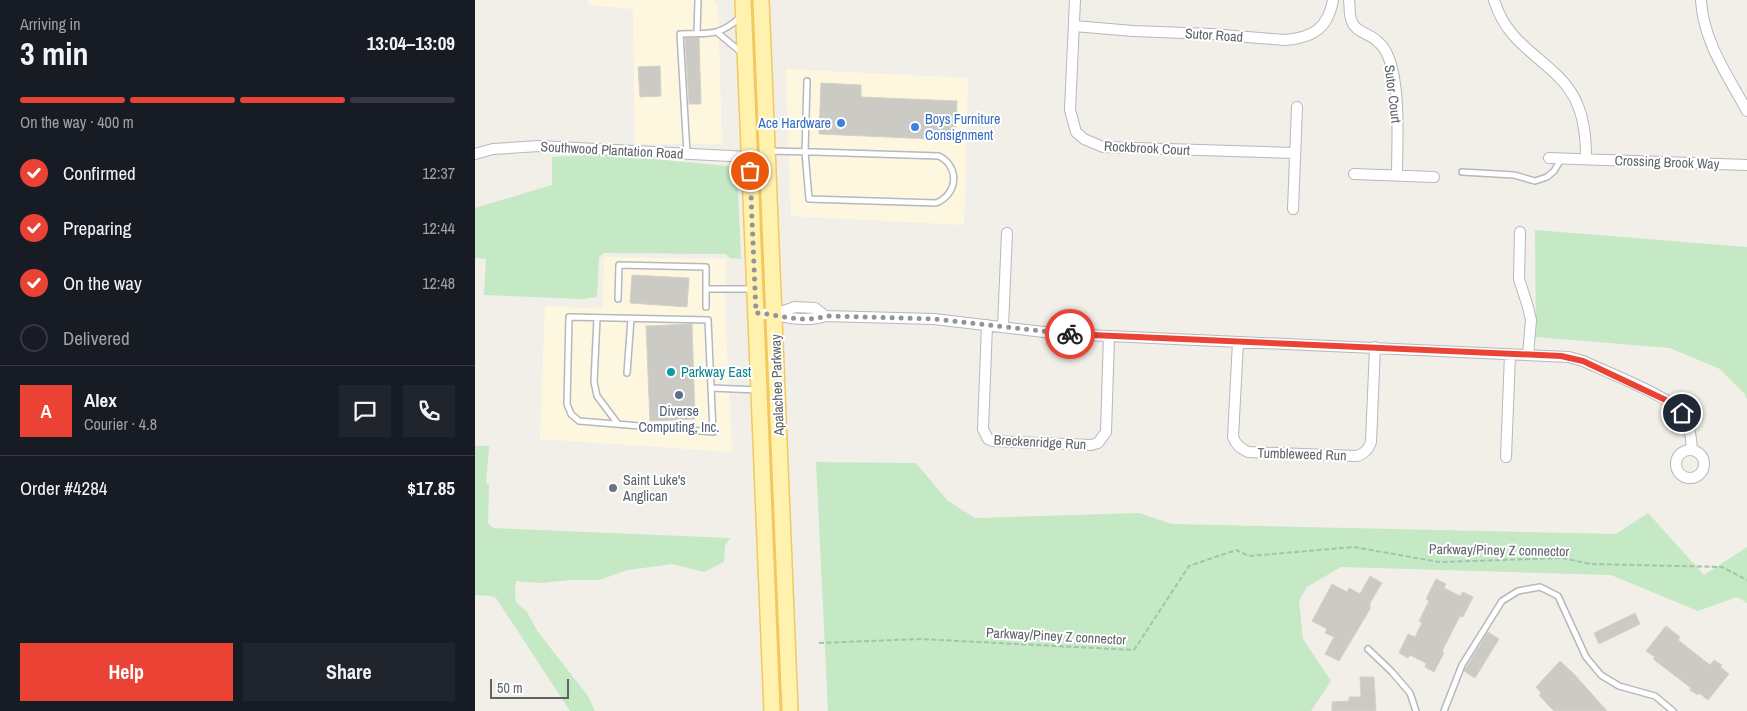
<!DOCTYPE html>
<meta charset="utf-8">
<style>
body{margin:0;font-family:"Archivo Narrow",sans-serif;background:#20242c;color:#f1f3f6;height:100vh;display:flex;flex-direction:column;font-size:19px;white-space:nowrap}
*{box-sizing:border-box;margin:0}
p{font-size:16px;color:#9ea1a6}
.icon{flex:none;width:28px;height:28px;fill:none;stroke:currentColor;stroke-width:2;stroke-linecap:round;stroke-linejoin:round}
.map{position:relative;flex:1;overflow:hidden}
.drawer{display:flex;flex-direction:column;background:#171b24;width:475px}
.drawer>*{flex:none}
.scale{position:absolute;left:15px;bottom:12px;width:79px;box-sizing:border-box;padding-left:5px;border:2px solid #5f6368;border-top:0;font-size:14px;line-height:18px;white-space:nowrap;color:#5f6368;-webkit-text-stroke:4px #fff;paint-order:stroke}
.pin{position:absolute;display:grid;place-items:center;width:42px;height:42px;color:#fff;margin:-21px;border:2px solid #fff;border-radius:50%;box-shadow:0 1px 5px #0007}
.courier{position:absolute;display:grid;place-items:center;width:50px;height:50px;margin:-25px;border:4px solid #ea4335;border-radius:50%;background:#fff;color:#222;box-shadow:0 1px 6px #0007}
.head em{font-style:normal;font-weight:800}
.head div{display:flex;flex-direction:column-reverse}
.head{display:flex;align-items:center;justify-content:space-between;height:85px;padding:0 20px}
h1{font-size:32px;font-weight:800;line-height:38px}
.bar{display:grid;grid-template-columns:repeat(4,1fr);gap:8px 5px;align-content:center;height:60px;padding:0 20px}
.bar i{height:6px;border-radius:4px;background:#363941}
.bar .selected{background:#ea4335}
.bar p{grid-column:span 4}
.line{display:flex;align-items:center;gap:12px;padding:0 20px;border-top:1px solid #363941}
.line div{flex:1}
.round{display:grid;place-items:center;flex:none;width:52px;height:52px;border-radius:0px;background:#20242c}
ol{padding:0 20px;list-style:none}
li{display:flex;align-items:center;gap:15px;height:55px}
li p{margin-inline-start:auto}
li .icon{padding:5px;border-radius:50%;background:#ea4335;color:#fff;stroke-width:4}
li:last-child{color:#9ea1a6}
li i{width:28px;height:28px;border:2px solid #363941;border-radius:50%}
.button{display:flex;gap:10px;margin-top:auto;padding:10px 20px}
.button a{flex:1;height:58px;border-radius:0px;background:#ea4335;color:#fff;font-size:20px;font-weight:800;line-height:58px;text-align:center}
.button a+a{background:#20242c;color:#f1f3f6}
main{display:flex;flex:1;min-height:0}
.map>svg:first-child{display:block}
.commercial{fill:#fef7e0}
.green{fill:#c5e8c5}
.building{fill:#cccac5;stroke:#d6d1c6}
.lines{fill:none;stroke-linecap:round;stroke-linejoin:round}
.service-casing{stroke:#b5b8bc;stroke-width:8}
.minor-casing{stroke:#b5b8bc;stroke-width:12}
.primary-casing{stroke:#f2c960;stroke-width:18}
.path{stroke:#9cc7a9;stroke-width:2;stroke-dasharray:5 2.5;stroke-linecap:butt}
.service{stroke:#fff;stroke-width:5}
.minor{stroke:#fff;stroke-width:10}
.primary{stroke:#fff2af;stroke-width:15}
.done{stroke:#929495;stroke-width:5;stroke-dasharray:0 9}
.route{stroke:#ea4335;stroke-width:6}
.shop-dot{fill:#3f7fe0;stroke:#fff;stroke-width:2}
.culture-dot{fill:#0f9aa8;stroke:#fff;stroke-width:2}
.service-dot{fill:#5c6f8a;stroke:#fff;stroke-width:2}
.worship-dot{fill:#6b7280;stroke:#fff;stroke-width:2}
.labels{text-anchor:middle;dominant-baseline:central;stroke-width:4;stroke-linejoin:round;paint-order:stroke}
.street-label{font-size:14px;fill:#5f6368;stroke:#fff}
.shop-label{font-size:14px;fill:#366cbe;stroke:#fff;text-anchor:start}
.culture-label{font-size:14px;fill:#0d838f;stroke:#fff;text-anchor:start}
.service-label{font-size:14px;fill:#4e5e75;stroke:#fff}
.worship-label{font-size:14px;fill:#5b616d;stroke:#fff;text-anchor:start}
</style>
<main>
<section class="drawer">
<div class="head"><div><h1>3 min</h1><p>Arriving in</p></div><em>13:04–13:09</em></div>
<div class="bar"><i class="selected"></i><i class="selected"></i><i class="selected"></i><i></i><p>On the way · 400 m</p></div>
<ol>
<li><svg class="icon" aria-label="check" viewBox="0 0 24 24"><path d="M5 12l5 5 9-10"/></svg>Confirmed<p>12:37</p></li>
<li><svg class="icon" aria-label="check" viewBox="0 0 24 24"><path d="M5 12l5 5 9-10"/></svg>Preparing<p>12:44</p></li>
<li><svg class="icon" aria-label="check" viewBox="0 0 24 24"><path d="M5 12l5 5 9-10"/></svg>On the way<p>12:48</p></li>
<li><i></i>Delivered</li>
</ol>
<div class="line" style="height:90px"><b class="round" style="background:#ea4335;color:#fff">A</b><div><b>Alex</b><p>Courier · 4.8</p></div><a class="round"><svg class="icon" aria-label="chat" viewBox="0 0 24 24"><path d="M4 5h16v11H9l-5 4z"/></svg></a><a class="round"><svg class="icon" aria-label="phone" viewBox="0 0 24 24"><path d="M5 4h4l2 5-3 2q2 4 5 5l2-3 5 2v4C11 20 4 13 5 4z"/></svg></a></div>
<div class="line" style="height:65px"><div>Order #4284</div><b>$17.85</b></div>
<div class="button"><a>Help</a><a>Share</a></div>
</section>
<div class="map">
<svg width="1272" height="711" viewBox="0 0 1272 711">
<rect width="100%" height="100%" fill="#f1efe8"/>
<path class="commercial" d="M114,0h126l3,8 4,136h-87l-2,-135 -45,-4z
M311,69l182,9 -4,147 -173,-9z
M129,257l122,2 -1,52 7,141 -192,-13 5,-133 58,3z"/>
<path class="green" d="M127,154l135,13 4,92 -11,-1 -4,-4 -122,-1 -5,4 -2,40 -14,2 -99,-4 2,-36 -11,-1v-50l77,-23v-28z
M1060,230l212,17v152l-3,-6 -24,-24 -50,-21 -134,-11z
M0,446h14l-3,37 3,1 -1,39 5,5 237,10 -5,8 -1,16 -20,10 -32,-8 -44,6 -29,10h-28l-30,3 -25,-2 -1,10 1,11 11,10 11,20 50,64 7,15h-25l-74,-113 -5,-2 -16,-1z
M341,462l100,1 32,38 27,17 164,-5 33,11 444,10 32,-21 56,62 43,-28v56l-10,-6 -39,14 -87,-36 -270,-8 -34,20 -8,14 4,38 28,42 -20,30h-483z"/>
<path class="building" d="M210,38h14l2,66h-12z
M185,66l1,30 -21,1 -2,-30z
M346,83l40,2v12l96,4 -2,39 -136,-6z
M157,275l57,3 -2,29 -57,-4z
M217,324l3,95 -45,2 -4,-95z
M895,576l12,7 -12,20v6l-31,52 -14,-7 9,-17 -9,-4 2,-4 -15,-8 20,-37 15,8 2,-4 11,6z
M961,579l10,5 -2,4 16,8 3,-4 10,5 -10,20 -3,-1 -18,35 2,2 -10,19 -9,-5 1,-4 -16,-8 -2,3 -9,-5 9,-19 7,3 7,-14 -3,-2 10,-20 -3,-2z
M1160,613l5,11 -41,20 -5,-11z
M1191,626l14,11 -2,3 32,25 4,-5 8,5 -2,2 9,7 -21,26 -9,-7 -1,2 -8,-5 1,-2 -38,-29 2,-2 -9,-6z
M1013,632l11,7 -24,39 -11,-7z
M1085,661l14,13 33,37h-53l-5,-5 -10,-11 2,-2 -5,-6z
M885,677h14l2,34h-44v-9l17,-1v-4h12z"/>
<g class="lines">
<defs>
<path id="service" d="M222,33l1,-33
M243,33l24,20
M293,151l47,1 124,4c21,11 19,38 -3,47l-127,-4 -4,-47 2,-71
M212,153l-7,-119c26,-1 40,3 60,-17
M987,172l52,3 21,6 12,-4 7,-6 8,-13
M231,289h48
M143,299l1,-34 87,2v40
M94,317l139,3 5,112 -134,-11 -8,-7 -4,-10z
M122,318l-3,64 3,14 21,28
M152,373l4,-54
M236,388l47,2
M893,649l24,23 18,21 6,18
M969,711l18,-46 40,-64 16,-10 22,-4 18,9 28,61 15,18 18,11 36,10 18,15"/>
<path id="minor" d="M600,0l-5,110 6,22 8,7 19,8 192,6
M874,0c1,6 0,13 2,19 3,13 18,14 26,22 5,4 9,10 11,15 13,31 9,87 9,120
M1019,0c4,13 11,26 20,36 21,24 53,39 64,70 7,17 8,34 8,52
M1226,0c2,41 27,76 46,111
M599,26l59,5 78,3 74,6c28,-2 43,-12 48,-40
M0,154l18,-5 46,-3 210,11
M1074,158l198,7
M879,174l80,3
M818,209l4,-102
M1045,232l-1,47 9,28 3,13 -3,35
M281,313c23,1 46,11 69,3l109,3 127,15 48,2 460,21 14,4c21,10 88,36 99,52 8,11 9,24 10,37
M300,314l20,-7 20,1 10,8
M512,325l-4,104 5,10 5,2 98,4 7,-2 8,-11 3,-96
M528,327l4,-94
M763,342l-5,95c3,8 7,11 15,15l109,4c8,-3 11,-6 14,-14l4,-95
M1201 464a14 14 0 1 1 28 0a14 14 0 1 1-28 0Z
M1031,457l4,-103"/>
<path id="primary" d="M268,0l29,711
M286,0l29,711"/>
</defs>
<use href="#service" class="service-casing"/>
<use href="#minor" class="minor-casing"/>
<use href="#primary" class="primary-casing"/>
<path class="path" d="M344,643l101,-4 214,11 55,-84 47,-16 13,6 105,-9 85,15 123,-4 29,6 131,3 25,13"/>
<use href="#service" class="service"/>
<use href="#minor" class="minor"/>
<use href="#primary" class="primary"/>
</g>
<g class="lines">
<path class="done" d="M275,171l6,142c23,1 46,11 69,3l109,3 136,15"/>
<path class="route" d="M595,334l491,22 22,5 89,42 10,10"/>
</g>
<g class="shop-dot">
<circle cx="366" cy="123" r="5"/>
<circle cx="440" cy="127" r="5"/>
</g>
<circle class="culture-dot" cx="196" cy="372" r="5"/>
<circle class="service-dot" cx="204" cy="395" r="5"/>
<circle class="worship-dot" cx="138" cy="488" r="5"/>
<g class="labels">
<g class="street-label">
<text transform="translate(739 35) rotate(4)">Sutor Road</text>
<text transform="translate(918 94) rotate(83)">Sutor Court</text>
<text transform="translate(672 148) rotate(3)">Rockbrook Court</text>
<text transform="translate(137 150) rotate(3)">Southwood Plantation Road</text>
<text transform="translate(1192 162) rotate(2)">Crossing Brook Way</text>
<text transform="translate(302 385) rotate(-92)">Apalachee Parkway</text>
<text transform="translate(565 442) rotate(3)">Breckenridge Run</text>
<text transform="translate(827 454) rotate(2)">Tumbleweed Run</text>
<text transform="translate(1024 550) rotate(1)">Parkway/Piney Z connector</text>
<text transform="translate(581 636) rotate(3)">Parkway/Piney Z connector</text>
</g>
<g class="shop-label">
<text x="450" y="119">Boys Furniture<tspan x="450" dy="16">Consignment</tspan></text>
<text x="356" y="123" text-anchor="end">Ace Hardware</text>
</g>
<g class="culture-label">
<text x="206" y="372">Parkway East</text>
</g>
<g class="service-label">
<text x="204" y="411">Diverse<tspan x="204" dy="16">Computing, Inc.</tspan></text>
</g>
<g class="worship-label">
<text x="148" y="480">Saint Luke's<tspan x="148" dy="16">Anglican</tspan></text>
</g>
</g>
</svg>
<div class="scale">50 m</div>
<div class="pin" style="left:275px;top:171px;background:#ea580c"><svg class="icon" aria-label="bag" viewBox="0 0 24 24"><path d="M5 8h14l-1 12H6zM9 8a3 3 0 0 1 6 0"/></svg></div>
<div class="pin" style="left:1207px;top:413px;background:#1f2937"><svg class="icon" aria-label="home" viewBox="0 0 24 24"><path d="M3 11l9-7 9 7M6 9v11h12V9"/></svg></div>
<div class="courier" style="left:595px;top:334px"><svg class="icon" aria-label="bike" viewBox="0 0 24 24"><circle cx="6" cy="16" r="4"/><circle cx="18" cy="16" r="4"/><path d="M6 16l4-8h5l3 8M10 8l3 8H6M13 5h3"/></svg></div>
</div>
</main>
